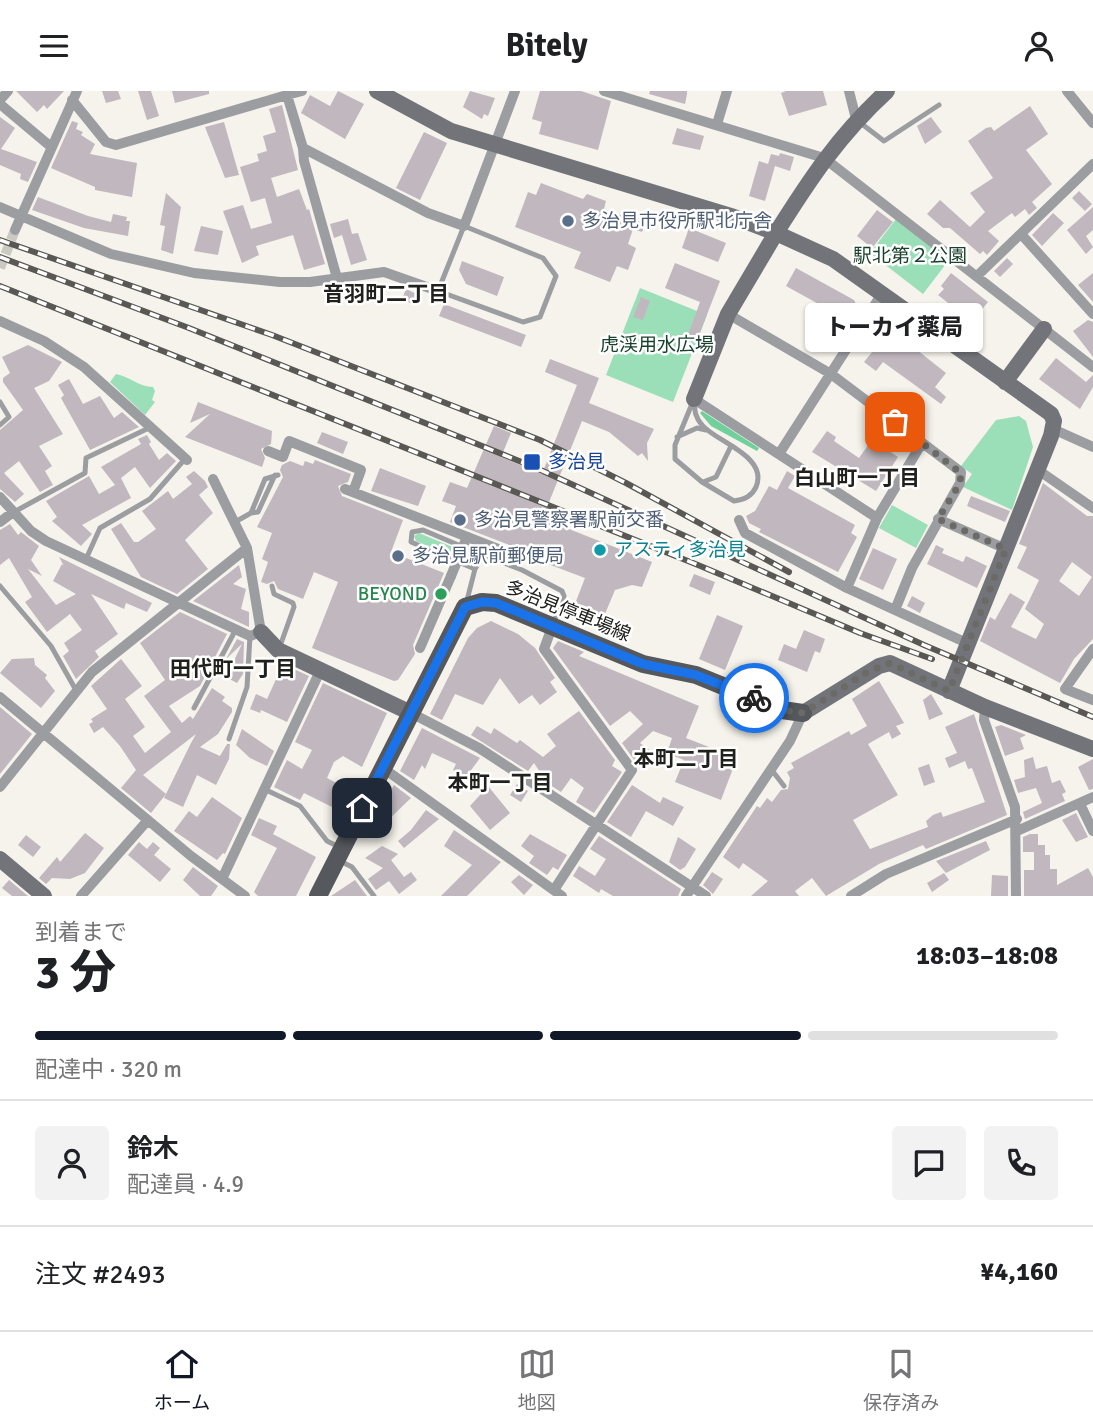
<!DOCTYPE html>
<html lang="ja">
<meta charset="utf-8">
<style>
body{margin:0;font-family:Signika,"Noto Sans JP",sans-serif;background:#f2f2f2;color:#202124;height:100vh;display:flex;flex-direction:column;font-size:26px;white-space:nowrap}
*{box-sizing:border-box;margin:0}
p{font-size:23px;color:#757577}
.icon{flex:none;width:38px;height:38px;fill:none;stroke:currentColor;stroke-width:2;stroke-linecap:round;stroke-linejoin:round}
.map{position:relative;height:805px;overflow:hidden}
.sheet{display:flex;flex-direction:column;background:#fff;flex:1}
.sheet>*{flex:none}
.pin{position:absolute;display:grid;place-items:center;width:60px;height:60px;color:#fff;margin:-30px;border-radius:14px;box-shadow:0 4px 10px #0006}
.courier{position:absolute;display:grid;place-items:center;width:70px;height:70px;margin:-35px;border:5px solid #1a73e8;border-radius:50%;background:#fff;color:#222;box-shadow:0 2px 9px #0007}
.bubble{position:absolute;height:49px;border-radius:7px;background:#fff;box-shadow:0 2px 5px #0004;font-size:23px;font-weight:800;line-height:49px;text-align:center}
.headline em{font-style:normal;font-weight:800}
.headline div{display:flex;flex-direction:column-reverse}
.headline{display:flex;align-items:center;justify-content:space-between;height:119px;padding:0 35px}
h1{font-size:46px;font-weight:800;line-height:52px}
.bar{display:grid;grid-template-columns:repeat(4,1fr);gap:10px 7px;align-content:center;height:84px;padding:0 35px}
.bar i{height:9px;border-radius:5px;background:#e0e0e0}
.bar .selected{background:#111827}
.bar p{grid-column:span 4}
.line{display:flex;align-items:center;gap:18px;padding:0 35px;border-top:2px solid #e0e0e0}
.line div{flex:1}
.round{display:grid;place-items:center;flex:none;width:74px;height:74px;border-radius:7px;background:#f2f2f2}
header{display:flex;justify-content:space-between;align-items:center;height:91px;padding:0 35px;background:#fff;font-size:32px;font-weight:800}
.menu{display:flex;justify-content:space-around;align-items:center;height:98px;border-top:2px solid #e0e0e0;background:#fff;font-size:19px;color:#757577}
.menu a{display:grid;justify-items:center;gap:4px}
.menu .selected{color:#111827}
.map>svg:first-child{display:block}
.green{fill:#9bdfb8}
.forest{fill:#6fd09c}
.building{fill:#c0b8be;fill-rule:evenodd}
.lines{fill:none;stroke-linecap:round;stroke-linejoin:round}
.street-tunnel{stroke:#cac9c2;stroke-width:10;stroke-dasharray:10 5;stroke-linecap:butt}
.lane{stroke:#9c9da1;stroke-width:5}
.street{stroke:#9c9da1;stroke-width:10}
.secondary{stroke:#727479;stroke-width:16}
.primary{stroke:#55585d;stroke-width:18}
.rail-casing{stroke:#595854;stroke-width:6}
.rail{stroke:#fff;stroke-width:3.5;stroke-dasharray:10;stroke-linecap:butt}
.street-bridge{stroke:#9c9da1;stroke-width:10}
.done{stroke:#6b6a65;stroke-width:7;stroke-dasharray:0 12.6}
.route{stroke:#1a73e8;stroke-width:9}
.service-dot{fill:#5c6f8a;stroke:#fff;stroke-width:2.5}
.transit-dot{fill:#1a4fb4;stroke:#fff;stroke-width:2.5}
.culture-dot{fill:#0f9aa8;stroke:#fff;stroke-width:2.5}
.leisure-dot{fill:#2e9e5b;stroke:#fff;stroke-width:2.5}
.labels{text-anchor:middle;dominant-baseline:central;stroke-width:5;stroke-linejoin:round;paint-order:stroke}
.service-label{font-size:19px;fill:#4e5e75;stroke:#fff;text-anchor:start}
.park-label{font-size:19px;fill:#19422d;stroke:#fff}
.transit-label{font-size:19px;fill:#164399;stroke:#fff;text-anchor:start}
.culture-label{font-size:19px;fill:#0d838f;stroke:#fff;text-anchor:start}
.leisure-label{font-size:19px;fill:#27864d;stroke:#fff;text-anchor:end}
.street-label{font-size:19px;fill:#20201d;stroke:#fff}
.neighbourhood-label{font-size:21px;font-weight:bold;fill:#20201d;stroke:#fff}
</style>
<header><svg class="icon" aria-label="menu" viewBox="0 0 24 24"><path d="M4 6h16M4 12h16M4 18h16"/></svg>Bitely<svg class="icon" aria-label="person" viewBox="0 0 24 24"><circle cx="12" cy="8" r="4"/><path d="M4 21q1-7 8-7t8 7"/></svg></header>
<div class="map">
<svg width="1093" height="805" viewBox="0 0 1093 805">
<rect width="100%" height="100%" fill="#f5f3eb"/>
<path class="green" d="M896,128l53,41 -26,34 -53,-41z
M640,197l67,27 -34,87 -67,-27z
M116,283c13,2 23,13 37,13l2,4 -3,9 3,2 -10,13 -35,-33z
M1019,325l7,5 7,26 -21,63 -49,-23 9,-13 -11,-8 35,-46z
M892,414l36,20 -12,23 -37,-20z
M419,442l53,22 -3,8 -53,-22 -2,-5z"/>
<path class="forest" d="M702,320l57,37 -2,3 -46,-25 -11,-13z"/>
<path class="building" d="M16,0h48l-17,18 -3,-4 -7,7z
M102,0h16l3,8 -15,4z
M138,0h13l8,25 -12,4z
M172,0h37v3l-34,9z
M338,0l26,13 -19,35 -44,-26 9,-18 20,11z
M470,0l25,7 -7,18 -4,-2 -2,5 -19,-12z
M540,0h41l30,10 -13,49 -59,-16 3,-12 -10,-3z
M650,0h37v3l-2,10 -36,-10z
M786,0h37l4,14 -38,11 -8,-23z
M282,14l16,65 -27,8 6,19 22,-8 8,21 2,-1 16,55 -21,6 -11,-35 -37,11 3,9 -17,8 -19,-52 20,-6 8,24 21,-6 -7,-25 -14,4 -11,-35 19,-6 -2,-7 10,-3 -4,-15 13,-4 -7,-23z
M1030,15l18,28 -22,16 26,34 -20,18 5,6 -8,7 -4,-6 -10,8 -3,-4 -24,18 11,10 -12,14 -4,-4 -3,3 -30,-26h-7l-16,-14 13,-14 30,27 15,-15 -15,-19 23,-15 -25,-37 18,-13 5,-1 3,4z
M0,26l15,11 -14,21 36,13 -9,20 -8,-3 1,-5 -21,-9z
M931,26l11,15 -17,12 -8,-18z
M72,30l6,2 -2,6 7,3 -2,3 14,9 -5,10 47,9 -5,34 -37,-7v-3l-44,-19z
M224,31l15,53 -14,3 -20,-51z
M677,37l27,8 -4,14 -28,-6z
M424,41l23,11 -27,57 -24,-12z
M780,62l14,4 -4,14 -15,-5 -10,35 -16,-5 10,-35 9,3 3,-10 8,2z
M541,92l42,16 4,-5 19,7 -2,8 41,15 -3,8 -9,-3 -5,15 8,4 -8,22 -11,-4 -7,16 -36,-14 7,-16 -66,-25 13,-35 8,3z
M1079,100l13,13 -7,7 -13,-13z
M166,102l15,14 -8,47 -12,-4 4,-24 -5,-1z
M38,106l50,19 23,6 2,-8 14,3 -1,4h4l-2,15 -44,-8 -52,-18z
M1093,116v23l-7,6 7,11 -7,7 -19,-24z
M877,119l16,12 -21,26 -15,-12z
M1053,122l11,10 -22,23 -10,-11z
M348,128l4,15 6,-1 9,27 -16,5 -9,-30 -8,3 -4,-14z
M201,135l22,5 -5,24 -24,-4z
M689,137l37,15 -8,19 -36,-14z
M1007,167l6,6 -13,13 -6,-6z
M462,170l42,16 -7,19 -31,-12 -7,-14z
M675,172l45,18 -24,62 -10,-3 14,-38 -35,-14z
M796,177l58,32 2,4 -4,8 -4,-2 -4,8 -58,-32z
M951,182l37,29 -16,20 -34,-27 6,-6 -3,-3z
M1093,182v29l-15,-17z
M406,198l13,6 -5,10 -12,-6z
M641,206l9,4 -7,19 -10,-3z
M444,213l82,31 -5,12 -82,-31z
M1088,229l5,2v35l-20,-26z
M883,232l63,50 -11,14 11,10 -5,7 -58,-42 -7,9 -12,-9 8,-10 -8,-6z
M28,254l34,17 -13,19 -15,7 29,46 -24,12 13,20 -7,5 8,14 -13,7 -21,-31 -15,12 20,21 -9,8 -15,-13v-59l23,-20 -20,-28v-4l7,-5 -8,-16z
M1056,267l30,24 7,-7v12l-13,22 -41,-30z
M550,268l49,19 -10,25 65,26 -7,14 1,18 -6,-8 -4,3 -29,-24 -27,-11 -35,86 11,5 -4,11 98,39 -10,25 -10,-2 -17,5 -13,31 -29,-12 12,-31 -61,-23 -4,-10 -8,1 -62,-24 6,-16 -14,-5 8,-19 17,6 27,-62 17,7 -10,24 41,17 35,-89 -32,-13z
M69,288l14,25 17,-8 14,22 8,-6 17,15 -49,23 -29,-52 3,-3 -6,-10z
M198,311l74,29 -1,13 -10,5 4,9 -3,9 -77,-30 25,-23 -20,9z
M827,340l9,6 -2,4 25,17 17,-24 14,9 -4,6 12,8 -22,34 -64,-39z
M322,341l26,10 -5,12 -26,-11z
M147,344l4,7 -2,2 10,16 8,-7 9,8 -26,27 -15,-21 -14,11 10,20 -49,27 10,9 -11,12 -29,-25 5,-4 -11,-16 43,-25 10,18 16,-9 -14,-18 40,-23 -3,-5z
M315,369l36,14 -3,8 -10,4 4,10 61,24 -12,32 53,21 -31,72 2,9 -17,26 -4,1 -82,-33 26,-66 -24,-10 -11,27 -25,-10 -4,-8 -7,3 -6,-2 7,-20 -6,-3 10,-26 -15,-6 26,-50 -3,-7 2,-5 8,-4 13,5 2,-5 8,3z
M380,377l46,18 -8,20 -47,-15z
M194,380l11,10 3,6 -9,8 14,18 -28,27 23,29 -31,25 -36,-17 -30,-48 10,-6 13,19h4l18,-13 -14,-18 26,-20 5,8 19,-15 -6,-7z
M787,380l8,5 -7,12 67,37 -4,8 6,4 -19,35 -79,-40 2,-3 -12,-6 -3,-7 9,-5 14,-25 8,4z
M1043,392l44,33h6v123l-19,20 -14,24 -80,-42 10,-24 5,3 15,-27 15,9 -14,25 25,12 8,-15 -19,-15 14,-29 -22,-12 10,-21 -8,-3zM1072,471l20,15 -13,19 -20,-15z
M971,405l39,15 -5,11 -38,-16z
M10,433l8,11 3,-3 18,14 -8,14 11,16 -14,-7 28,36 20,-11 -23,-13 9,-17 2,2 -5,-9 93,46 -5,9 -21,-9 -2,6 -33,-15 27,40 -23,17 4,6 -23,22 -13,-23 6,-5 -5,-8 18,-13 -12,-16 -23,18 -22,-30 7,-5 -23,-39 -9,7v-35z
M936,454l8,4 -2,4 21,9 3,-6 21,10 -10,22 -50,-24z
M873,457l24,11 -14,31 -24,-11z
M239,474l3,12 -9,7 13,5 -5,20 8,3v15l-56,-26z
M694,483l21,8 -5,13 -21,-9z
M912,505l13,7 -5,10 -13,-7z
M180,521l47,22 -27,52 -31,20 13,17 8,-7 3,3 19,-31 13,9 -3,4 10,7v4l-14,22 -18,13 20,9 7,-12h3l-1,15 -13,26 -19,-10 -14,32 -19,-9 2,-4 -15,19 -30,-25 15,-18 -16,-24 -17,-19 -9,6 -5,-9 4,-2 -2,-3 16,-10 -16,-23 30,-27 21,27 -17,13 20,28 -12,9 12,17 26,-21 -27,-36 21,-16 -25,-37zM196,643l-5,9 -25,51 -23,-19z
M717,524l26,11 -18,44 -26,-11z
M491,530l27,13 17,14 20,30 -5,4 7,10 -17,13 -8,-10 -13,9 -19,-26 -17,27 -28,-11 -13,26 -12,-6 38,-76 9,-10z
M804,539l21,9 -5,14 -5,-2 -8,21 -29,-12 6,-16 12,5z
M237,548l7,3 -1,32 -6,9 -11,-6 16,-33 -16,15z
M558,550l26,11 -5,4 120,50 -13,32 51,20 -16,42 -46,-18 9,-22 -17,-7 5,-15 -19,-7 -13,12 12,9 -10,15 -5,-3 -15,-21 21,-19 -13,-13 -20,15 -57,-78z
M34,567l1,7 12,10 -2,3 10,13 -14,17 -41,-35 12,-14z
M283,573l26,12 -22,46 -26,-12 -1,3 -10,-4 6,-15 11,5z
M879,590l25,42 -8,3 5,8 -9,5 -3,-7 -21,12 30,51 -45,25 17,29 58,-22 -2,-6 7,-6 8,-3 2,5 42,-15 -13,-34 -4,1 -3,-8 -16,7 -4,-10 12,-5 -12,-26 29,-13 33,101 -81,34 -3,-4 -44,19 -53,32 -14,-18 -17,13 4,5h-48l17,-15 -25,-18 -4,6 -16,-12 34,-51 3,2 7,-10 5,4 9,-12 7,-1 2,-11 -3,-6 7,-4 -3,-5 58,-32 2,4 16,-9 -15,-27z
M323,592l64,30 -25,54 -19,-11 -9,6 -7,16 23,12 -10,21 -36,-18 -4,7 -26,-13 13,-27 15,9 10,-19 -17,-8z
M931,603l12,20 -14,6 -6,-20z
M0,616l32,27 -32,40z
M579,620l36,49 -3,6 10,6 -28,41 -18,-11 8,-14 -13,-10 -10,14 -14,-9 -13,-20 -6,8 -57,-36 6,-9 14,8 3,-6 23,15 3,-3 23,17 13,-11 -9,-12z
M1001,634l25,10 -6,3 4,11 -19,7 -10,-29z
M422,637l58,30 -14,19 -13,-7 3,-6 -24,-11 -7,16 -3,-4 -8,15 -14,-9z
M242,638l32,22 -7,15 -17,-8 -14,-13z
M1033,666l3,12 11,-3 5,17 8,-3 6,12 -4,2 3,7 -40,18 -2,-7 19,-9 -6,-15 -18,5 -4,-13 11,-3 -1,-17z
M1093,668v30l-4,1 -11,-23z
M929,673l6,18 -11,4 -6,-18z
M517,693l11,7 -7,11 -11,-7z
M394,694l17,13 -28,27 -7,-7z
M632,694l28,18 3,-6 21,10 -11,19 -27,-15 -15,26 -24,-15z
M488,695l22,27 -20,17 -20,-24z
M212,706l30,21 -17,36 -2,-1 -6,7 -43,-29 15,-20 8,6z
M426,719l13,9 -35,29 -6,-7 13,-11z
M1076,722l12,24 -12,5 -14,-22z
M259,727l18,8 -4,8 43,23 -20,39h-38l-4,-4 23,-44 -26,-13z
M454,739l47,32 -34,34h-26l31,-31 -28,-19z
M85,742l19,15 -19,25 -15,6 -18,-1 -6,6 -7,-6 18,-21 3,5z
M530,743l37,21 -9,15 -5,-3 -6,8 -18,-12 5,-7 -13,-10z
M1030,743h8v11h7v10h5v14h7v16l31,-17 5,9v19h-69v-26h10v-18h-11v-15z
M26,744l15,12 -8,10 -15,-12z
M599,745l82,53 -3,7h-65l-12,-7 -2,4 -26,-17 6,-10 16,10 11,-17 -16,-10z
M678,746l18,12 -11,18 -5,3 -11,-8z
M986,750l4,9 -44,23 -10,-12z
M139,751l8,7 6,-7 7,6 -6,7 17,14 -11,13 -32,-27z
M382,755l16,8 -7,6 13,17 7,-5 6,8 -18,14 -10,-13 -13,9 -8,-11 15,-11 -18,-10z
M193,776l25,19 -7,10h-11l-17,-16z
M712,781l11,7 -10,15 -10,-9z
M944,782l5,7 -17,12 -5,-9z
M519,784l14,10 -9,10 -13,-13z
M992,784l16,1v20h-17z
M9,789l19,16h-16l-10,-8z
M355,789l12,16h-36z"/>
<g class="lines">
<path class="street-tunnel" d="M0,177l15,-38"/>
<path class="lane" d="M858,30l26,20 55,-36
M464,135l79,32 13,18 -16,41 -17,5 -85,-31z
M694,308c1,10 0,17 8,26 14,17 67,31 54,62 -4,9 -13,13 -22,14l-32,-19 -27,-23v-14z
M0,311l9,15 -9,8
M677,346l20,-9 9,2
M703,391l13,-5 15,-31
M14,421l71,-39 1,-15 65,-31
M251,422l7,-1 17,-37
M235,431l16,-9 14,-34 13,-4
M86,468l14,-31 50,-29 34,-39
M475,478l-64,-27 1,-10 11,-2 59,25
M0,495l51,60 26,46
M272,495l2,8 19,9 1,4 -15,42
M466,513l9,-35 9,-14 38,15 40,21 2,5 -11,28
M194,617l41,-77
M229,648l18,-52 3,-51
M771,678l13,17
M264,698l36,17 27,35 12,6
M340,770l12,6 22,29"/>
<path class="street" d="M302,0l-15,4 16,53 125,65 36,13 51,-135
M604,0l220,67 269,209
M849,0l7,28
M1067,0l26,32
M0,9l8,-9
M72,9l34,42 10,3 171,-50
M0,13l50,42
M717,33l10,-33
M303,57l1,13 33,117
M0,116l111,47 83,19 86,9h30l74,-10 54,19
M15,139l62,-139
M1021,143l72,80
M977,185l116,-112
M728,223l103,60 130,98 -1,11 -48,85 -17,42
M0,230l44,20 40,26 103,93
M694,308l183,119
M1053,338l40,18
M922,352l-45,75 -30,70 122,56
M268,360l15,6 6,-16 72,29 -8,22
M779,363l104,-162
M1038,379l55,38
M345,398l171,67 1,-4
M0,406l31,34 15,10 204,95 11,-4 -14,-84
M938,428l68,30
M739,429l6,13 102,55
M0,431l13,-10
M552,536l-8,22 88,121 -78,120
M420,557l31,-72
M1093,558l-28,40 28,11
M0,606l191,159 54,40
M985,616l-1,13 31,87 1,89
M411,622l68,35 227,148
M383,677l179,128
M0,696l92,-115 155,-124 -34,-69
M1080,713l13,27
M1017,740l76,-34
M222,788l99,-210
M81,805l67,-76
M686,805l104,-155 13,-28
M851,805l35,-22 131,-55"/>
<path class="secondary" d="M377,0l74,40 283,86 42,16c34,-54 63,-98 111,-142
M1005,291l39,-53
M694,308l34,-85 48,-81 57,26 218,155 3,7 -3,15 -102,255
M261,541l17,18 133,63
M803,622l76,-47 11,-3 95,44 108,42
M0,768l44,37"/>
<path class="primary" d="M318,805l147,-289 17,-5 14,1 147,61 53,11 86,35 21,3"/>
<defs>
<path id="rail" d="M0,149l272,95 268,105 86,43 163,89
M0,166l189,71 345,139 390,178 169,72
M0,195l698,279 162,68 72,26"/>
</defs>
<use href="#rail" class="rail-casing"/>
<use href="#rail" class="rail"/>
<path class="street-bridge" d="M451,485l16,-39"/>
</g>
<g class="lines">
<path class="done" d="M754,607l28,12 21,3 66,-42 21,-8 59,28 57,-142 -68,-30 22,-36 1,-10 -66,-51"/>
<path class="route" d="M362,717l103,-201 17,-5 14,1 147,61 53,11 58,23"/>
</g>
<g class="service-dot">
<circle cx="568" cy="130" r="7"/>
<circle cx="460" cy="429" r="7"/>
<circle cx="398" cy="465" r="7"/>
</g>
<rect class="transit-dot" x="523" y="362" width="18" height="18" rx="3.5"/>
<circle class="culture-dot" cx="600" cy="459" r="7"/>
<circle class="leisure-dot" cx="441" cy="503" r="7"/>
<g class="labels">
<g class="service-label">
<text x="582" y="130">多治見市役所駅北庁舎</text>
<text x="474" y="429">多治見警察署駅前交番</text>
<text x="412" y="465">多治見駅前郵便局</text>
</g>
<g class="park-label">
<text x="910" y="165">駅北第２公園</text>
<text x="657" y="254">虎渓用水広場</text>
</g>
<g class="transit-label">
<text x="548" y="371">多治見</text>
</g>
<g class="culture-label">
<text x="614" y="459">アスティ多治見</text>
</g>
<g class="leisure-label">
<text x="427" y="503">BEYOND</text>
</g>
<g class="street-label">
<text transform="translate(568 520) rotate(22)">多治見停車場線</text>
</g>
<g class="neighbourhood-label">
<text x="386" y="203">音羽町二丁目</text>
<text x="857" y="387">白山町一丁目</text>
<text x="233" y="578">田代町一丁目</text>
<text x="686" y="668">本町二丁目</text>
<text x="500" y="692">本町一丁目</text>
</g>
</g>
</svg>
<div class="pin" style="left:895px;top:331px;background:#ea580c"><svg class="icon" aria-label="bag" viewBox="0 0 24 24"><path d="M5 8h14l-1 12H6zM9 8a3 3 0 0 1 6 0"/></svg></div>
<div class="pin" style="left:362px;top:717px;background:#1f2937"><svg class="icon" aria-label="home" viewBox="0 0 24 24"><path d="M3 11l9-7 9 7M6 9v11h12V9"/></svg></div>
<div class="courier" style="left:754px;top:607px"><svg class="icon" aria-label="bike" viewBox="0 0 24 24"><circle cx="6" cy="16" r="4"/><circle cx="18" cy="16" r="4"/><path d="M6 16l4-8h5l3 8M10 8l3 8H6M13 5h3"/></svg></div>
<div class="bubble" style="left:805px;top:212px;width:178px">トーカイ薬局</div>
</div>
<section class="sheet">
<div class="headline"><div><h1>3 分</h1><p>到着まで</p></div><em>18:03–18:08</em></div>
<div class="bar"><i class="selected"></i><i class="selected"></i><i class="selected"></i><i></i><p>配達中 · 320 m</p></div>
<div class="line" style="height:126px"><a class="round"><svg class="icon" aria-label="person" viewBox="0 0 24 24"><circle cx="12" cy="8" r="4"/><path d="M4 21q1-7 8-7t8 7"/></svg></a><div><b>鈴木</b><p>配達員 · 4.9</p></div><a class="round"><svg class="icon" aria-label="chat" viewBox="0 0 24 24"><path d="M4 5h16v11H9l-5 4z"/></svg></a><a class="round"><svg class="icon" aria-label="phone" viewBox="0 0 24 24"><path d="M5 4h4l2 5-3 2q2 4 5 5l2-3 5 2v4C11 20 4 13 5 4z"/></svg></a></div>
<div class="line" style="height:91px"><div>注文 #2493</div><b>¥4,160</b></div>
</section>
<nav class="menu">
<a class="selected"><svg class="icon" aria-label="home" viewBox="0 0 24 24"><path d="M3 11l9-7 9 7M6 9v11h12V9"/></svg>ホーム</a>
<a><svg class="icon" aria-label="map" viewBox="0 0 24 24"><path d="M3 6l6-2 6 2 6-2v14l-6 2-6-2-6 2zM9 4v14M15 6v14"/></svg>地図</a>
<a><svg class="icon" aria-label="saved" viewBox="0 0 24 24"><path d="M7 4h10v16l-5-4-5 4z"/></svg>保存済み</a>
</nav>
